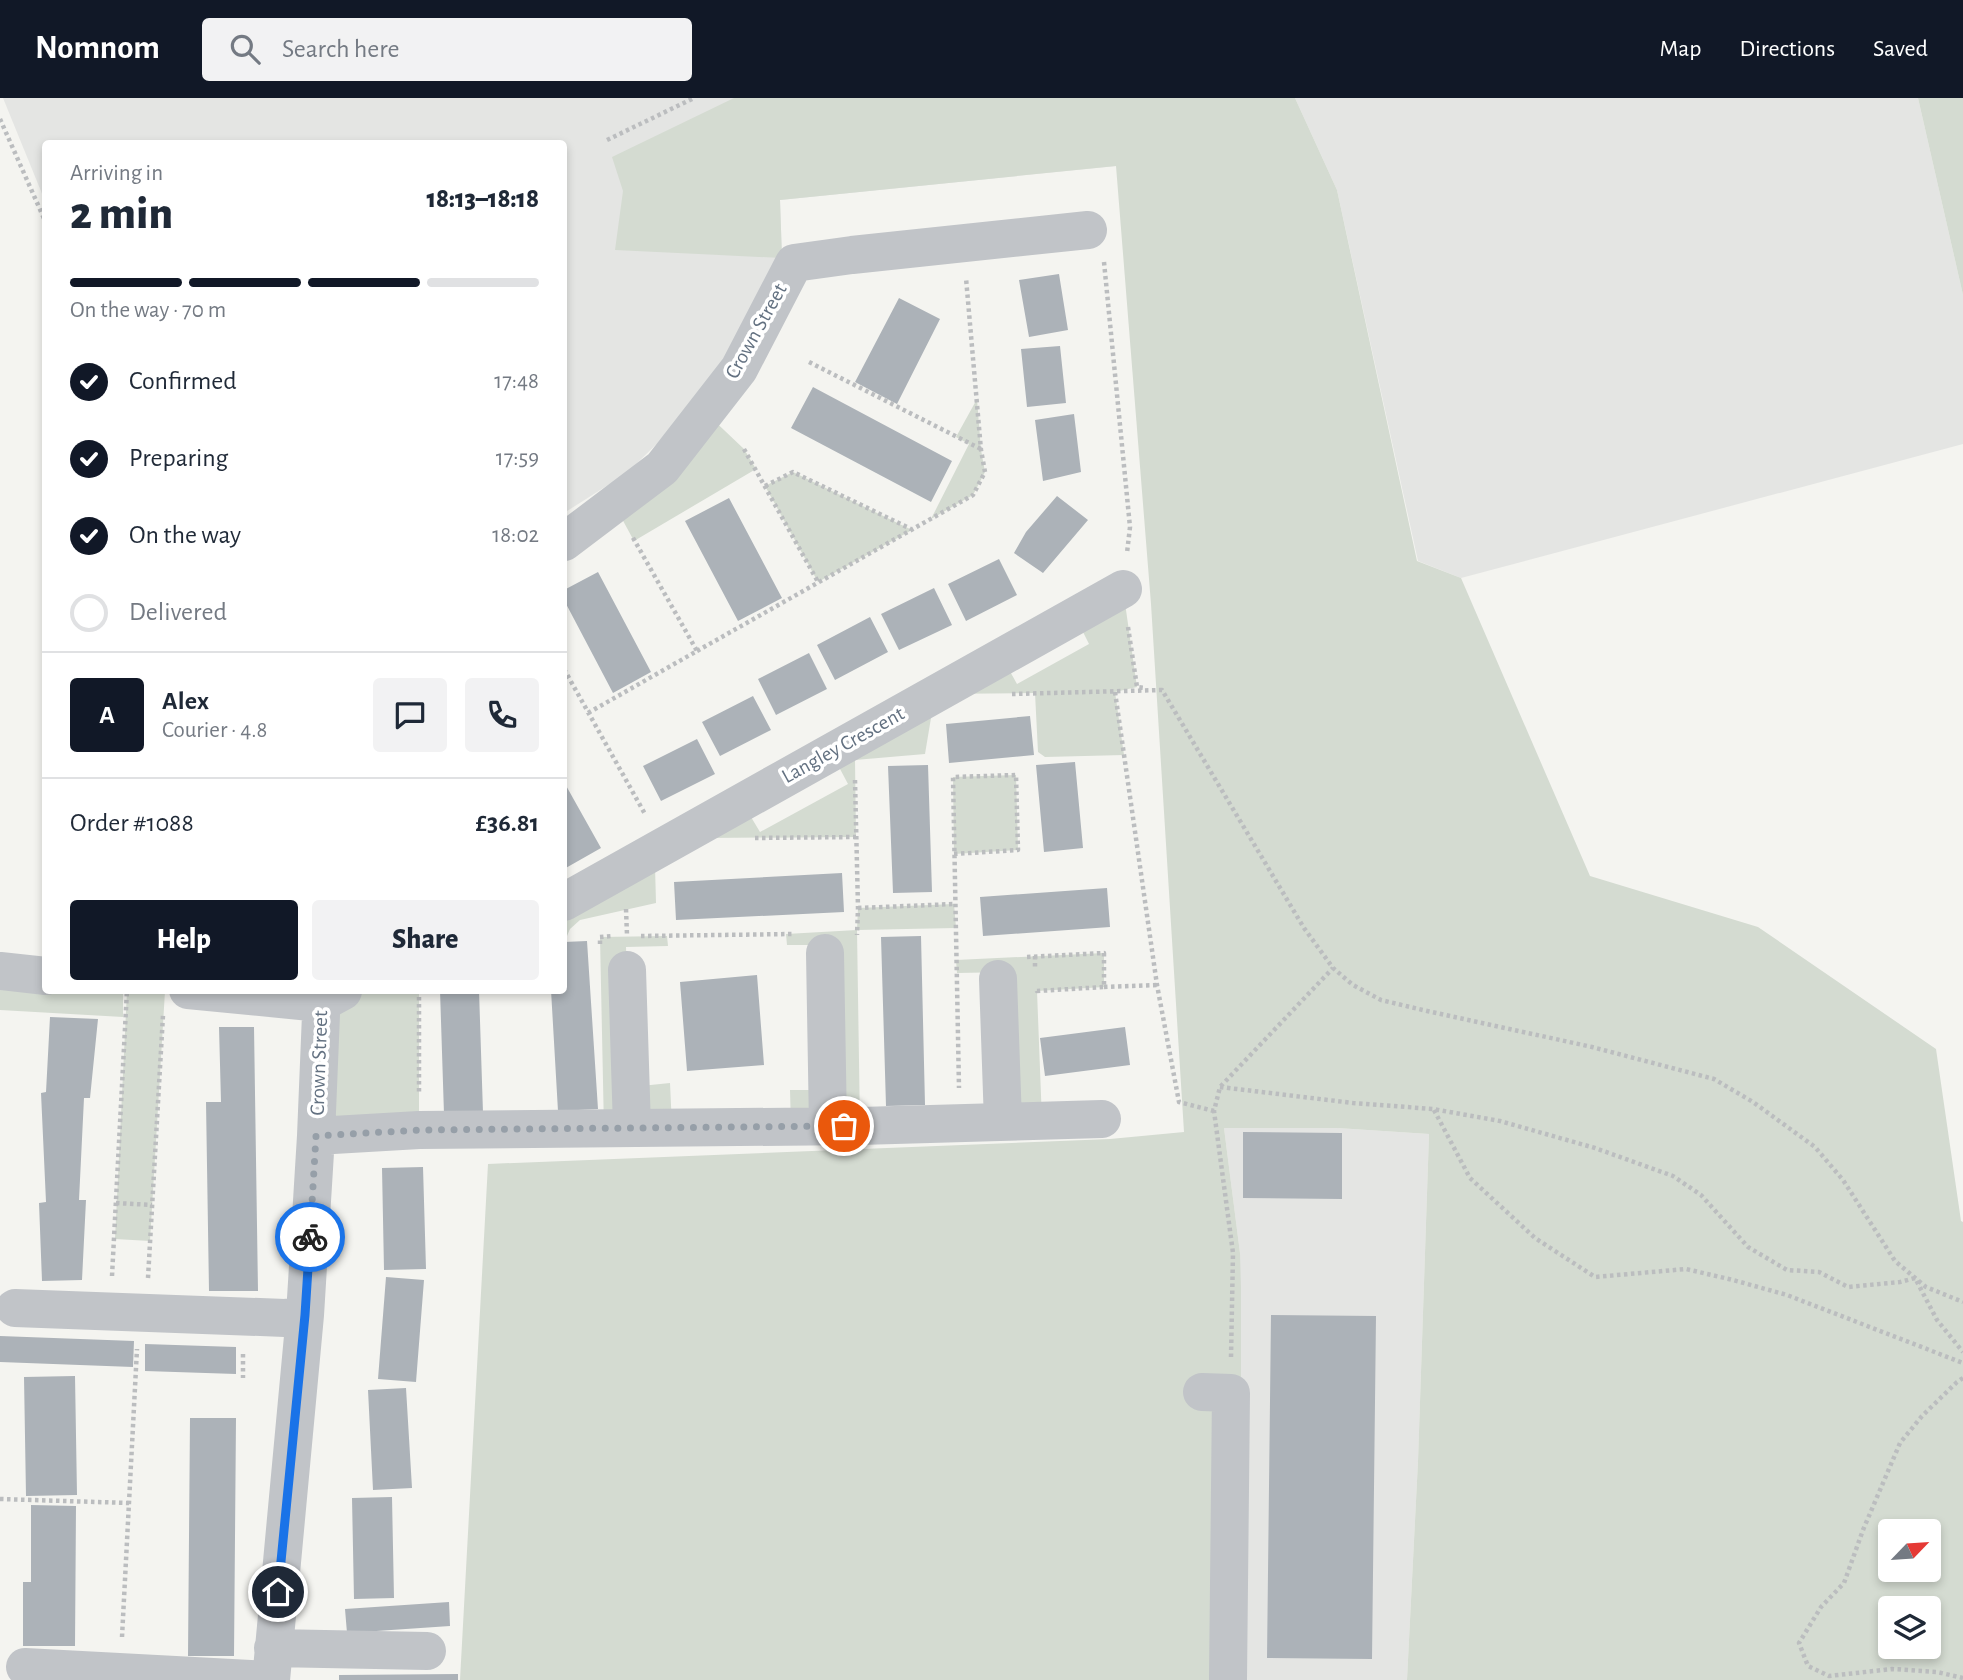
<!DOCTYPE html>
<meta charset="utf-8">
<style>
body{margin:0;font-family:"Alegreya Sans",sans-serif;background:#f2f2f3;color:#1f2937;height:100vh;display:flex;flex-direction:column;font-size:26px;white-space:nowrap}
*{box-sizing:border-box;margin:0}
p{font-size:23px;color:#747a83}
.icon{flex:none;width:38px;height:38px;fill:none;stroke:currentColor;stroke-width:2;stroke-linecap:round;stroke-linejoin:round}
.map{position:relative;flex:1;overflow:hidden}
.details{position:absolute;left:42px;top:42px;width:525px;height:854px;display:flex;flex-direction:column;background:#fff;border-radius:7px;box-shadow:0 4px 10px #0003}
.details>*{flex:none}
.needle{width:46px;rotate:65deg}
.tools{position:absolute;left:1878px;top:1421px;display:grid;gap:14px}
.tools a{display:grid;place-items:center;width:63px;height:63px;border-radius:7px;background:#fff;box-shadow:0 4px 10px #0003;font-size:35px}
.pin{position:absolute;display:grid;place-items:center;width:60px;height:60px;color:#fff;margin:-30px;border:4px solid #fff;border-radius:50%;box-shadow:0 2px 7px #0007}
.courier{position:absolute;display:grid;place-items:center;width:70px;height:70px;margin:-35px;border:5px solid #1a73e8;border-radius:50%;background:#fff;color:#222;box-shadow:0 2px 9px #0007}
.head em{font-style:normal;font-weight:800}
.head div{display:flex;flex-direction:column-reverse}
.head{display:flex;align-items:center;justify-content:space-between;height:119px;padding:0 28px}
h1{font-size:46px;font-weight:800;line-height:52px}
.bar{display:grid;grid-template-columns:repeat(4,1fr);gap:10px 7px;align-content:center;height:84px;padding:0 28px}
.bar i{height:9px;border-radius:5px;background:#e0e1e3}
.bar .on{background:#111827}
.bar p{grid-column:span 4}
.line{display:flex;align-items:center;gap:18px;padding:0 28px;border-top:2px solid #e0e1e3}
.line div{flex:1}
.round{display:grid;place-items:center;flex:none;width:74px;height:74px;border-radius:7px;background:#f2f2f3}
ol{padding:0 28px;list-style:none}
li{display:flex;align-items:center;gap:21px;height:77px}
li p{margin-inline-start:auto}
li .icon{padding:7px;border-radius:50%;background:#111827;color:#fff;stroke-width:4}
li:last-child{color:#747a83}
li i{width:38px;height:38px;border:4px solid #e0e1e3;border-radius:50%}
.action{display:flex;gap:14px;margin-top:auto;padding:14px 28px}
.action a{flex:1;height:80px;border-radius:7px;background:#111827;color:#fff;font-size:28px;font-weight:800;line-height:80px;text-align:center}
.action a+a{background:#f2f2f3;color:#1f2937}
header{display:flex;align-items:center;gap:42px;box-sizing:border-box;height:98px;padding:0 35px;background:#111827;color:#fff}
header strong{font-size:33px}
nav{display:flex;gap:38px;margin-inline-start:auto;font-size:24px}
.search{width:490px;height:63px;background:#f2f2f3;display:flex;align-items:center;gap:18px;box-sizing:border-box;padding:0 24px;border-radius:7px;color:#747a83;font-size:26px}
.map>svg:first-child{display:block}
.built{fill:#e4e5e3}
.green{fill:#d4dbd1;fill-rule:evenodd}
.building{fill:#acb2b8}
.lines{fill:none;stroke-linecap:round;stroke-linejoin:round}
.path{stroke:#bbbdbf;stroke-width:4.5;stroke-dasharray:3.5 3.5;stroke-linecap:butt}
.minor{stroke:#c1c4c8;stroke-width:38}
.done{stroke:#969fa8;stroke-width:7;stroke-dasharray:0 12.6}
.route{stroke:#1a73e8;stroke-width:9}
.labels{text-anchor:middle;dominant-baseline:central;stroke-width:7;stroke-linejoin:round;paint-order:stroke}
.street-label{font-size:21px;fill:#637181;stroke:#fff}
</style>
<header>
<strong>Nomnom</strong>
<div class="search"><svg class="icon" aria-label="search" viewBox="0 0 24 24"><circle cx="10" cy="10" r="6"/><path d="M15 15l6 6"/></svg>Search here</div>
<nav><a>Map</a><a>Directions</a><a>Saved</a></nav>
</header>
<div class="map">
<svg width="1963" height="1582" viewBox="0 0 1963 1582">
<rect width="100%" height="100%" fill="#f4f4f0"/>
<path class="built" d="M3,0h1112l1,68 -336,34 2,58 -49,96 -42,56 -64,63 -63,40v-369h-518l-1,57z
M1295,0h623l45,197v149l-502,134 -43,-17 -81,-371z
M1224,1030h113l92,6 -11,327 -11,219h-173l6,-427z"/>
<path class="green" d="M734,0h561l42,92 80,371 44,17 129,298 168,51 178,122 25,172 2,1v458h-556l11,-219 11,-327 -92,-6h-113l16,125 1,35v141l-7,251h-774l28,-516 622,-25 74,-7 -33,-528 -35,-438 -336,34 2,58 -167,-8 8,-59 -11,-34zM1890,1433h38v39h-38zM1890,1510h38v39h-38z
M1918,0h45v197z
M977,301l4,51 4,22 -12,23 -42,24 38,-75 -13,-7z
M705,314l39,37 12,20 -122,72 -20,-37z
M793,374l119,58 -94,52 -53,-96z
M1123,491l14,98 -22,5 9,63 -79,2 -7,-5 -3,-59 -100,1 -10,60 -70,6 1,77 -150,1 36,-36 18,30 88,-48 -17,-32 171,-95 15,27 72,-40 -14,-28z
M1016,677l2,75 -64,4 -1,-77z
M655,768l1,37 -76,17 -10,9 -3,7h-3v-34z
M954,806l2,24 -99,2 3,196h-69l-1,-36h37l-6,-145h-34l-1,-11 71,-4 1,-22z
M667,838l1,10 -42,1 5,140 39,-4 2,44 -68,2 -4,-192z
M1104,855v34l-67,4 5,130 -23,1 -8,-150 -54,1 -1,-13z
M0,883l46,9h50l27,4v23l-123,-7z
M127,893h38l-15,250 -35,-2z
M345,893h74v139l-103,6 5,-133z"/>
<path class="building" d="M1059,176l9,56 -39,7 -10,-57z
M899,200l41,21 -43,85 -42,-22z
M1060,248l6,57 -39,4 -6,-58z
M813,289l139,74 -21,41 -140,-74z
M1074,316l7,58 -38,9 -8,-61z
M1057,398l31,24 -45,53 -29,-20 12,-21z
M729,400l53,100 -44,23 -53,-100z
M999,461l18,36 -51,26 -18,-37z
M598,474l53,100 -38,21 -49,-93v-10z
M934,490l18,37 -53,25 -18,-36z
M870,519l18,35 -53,28 -18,-35z
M809,555l18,36 -51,26 -18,-36z
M753,598l18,34 -51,26 -18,-34z
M1030,618l4,39 -85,8 -3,-39z
M697,641l18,35 -54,27 -18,-35z
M1075,664l8,86 -39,4 -8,-87z
M928,667l4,127 -39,1 -5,-127z
M564,684l37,66 -37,21z
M842,775l2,39 -168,8 -2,-38z
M1107,790l3,39 -127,9 -3,-39z
M921,838l4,169 -39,1 -5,-169z
M587,843l11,168 -40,2 -7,-121h13v-48z
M757,877l7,90 -77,6 -7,-89z
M440,892h39l4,123 -39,1z
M50,919l48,2 -8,79h-6l-5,102h7l-4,80 -40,1 -3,-78 7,-1 -5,-109 5,-1z
M219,929h35l4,264h-49l-3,-189h15z
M1125,929l5,38 -85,11 -5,-38z
M1243,1034l99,1v66l-99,-1z
M423,1069l3,102 -42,1 -2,-102z
M386,1179l38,3 -8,102 -38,-3z
M1271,1217l105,1 -4,343 -105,-1z
M0,1238l134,5 -1,26 -133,-5z
M145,1246l91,3v27l-91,-3z
M75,1278l2,119 -51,1 -2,-119z
M406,1290l6,100 -39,2 -5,-100z
M190,1320h46l-2,238h-46z
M392,1399l2,101 -40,1 -2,-101z
M31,1407l45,1 -1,140h-52v-64h8z
M449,1504l1,24 -103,7 -2,-24z
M458,1576v6h-119v-5z"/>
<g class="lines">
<path class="path" d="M0,21l46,104
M607,42l87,-42
M1104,164l26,265 -3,26
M809,264l172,87
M744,351l74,133
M765,388l28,-14 118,57
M1128,529l9,60 8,1
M697,553l276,-156 12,-23 -4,-22 -15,-172
M564,571l81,145
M1115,594l42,293 22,117 35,9
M1012,596l150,-4 142,238 29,40 20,17 28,15 46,11 165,36 122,32 39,23 62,45 28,33 52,81 31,26 37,15
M588,615l109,-62 -65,-115
M855,682l3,128 -1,27
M755,740l101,-1
M954,756l64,-4 -2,-75 -63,2 6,311
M858,810l96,-4
M626,811l1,26
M641,838l153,-2
M600,846v-7l12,-1
M1035,858v13
M1027,859l77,-4v34l-67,4 -1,-3
M1104,889l53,-2
M419,892v105
M1220,989l133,16 80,6 67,12 95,27 78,28 28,19 47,52 39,23 32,2 29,15 52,-5 15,-4 22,42 26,32
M1434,1012l36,68 65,60 60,39 91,-8 47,11 54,15 176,68
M116,1105l36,2
M112,1178l15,-286
M148,1180l15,-263
M243,1256v24
M1231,1259l2,-104 -19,-142 6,-24 113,-119
M1963,1280l-6,4 -35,34 -22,27 -37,87 -19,53 -23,24 -22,36 9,23 21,10 63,-7 45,3 26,6
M0,1401l129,4
M122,1539l15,-288"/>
<path class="minor" d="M564,444l98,-74 77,-99 55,-106 58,-8 236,-25
M564,804l559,-313
M825,855l3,173
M627,872l5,158
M0,873l46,5
M998,881l5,143
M188,892l133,13 22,-12
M316,1038l103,-6 441,-4 242,-7
M15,1210l270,10 20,-3
M1202,1294l29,1 -3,287
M273,1550l154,3
M25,1569l246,13
M271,1582l34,-365 11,-179 6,-146"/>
</g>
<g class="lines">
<path class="done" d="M310,1139l6,-101 103,-6 425,-4"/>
<path class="route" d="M278,1494l27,-277 5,-78"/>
</g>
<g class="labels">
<g class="street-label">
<text transform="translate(756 233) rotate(-61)">Crown Street</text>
<text transform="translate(843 647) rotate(-29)">Langley Crescent</text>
<text transform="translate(319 965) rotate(-88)">Crown Street</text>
</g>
</g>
</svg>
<div class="tools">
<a><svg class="needle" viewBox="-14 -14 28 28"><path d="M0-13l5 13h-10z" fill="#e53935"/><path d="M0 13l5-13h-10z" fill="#747a83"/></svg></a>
<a><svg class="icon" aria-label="layers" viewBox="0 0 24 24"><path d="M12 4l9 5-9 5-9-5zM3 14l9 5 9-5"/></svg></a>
</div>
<div class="pin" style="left:844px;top:1028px;background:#ea580c"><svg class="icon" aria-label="bag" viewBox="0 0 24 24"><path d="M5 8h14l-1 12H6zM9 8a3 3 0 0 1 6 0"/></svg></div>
<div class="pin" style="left:278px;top:1494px;background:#1f2937"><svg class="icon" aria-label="home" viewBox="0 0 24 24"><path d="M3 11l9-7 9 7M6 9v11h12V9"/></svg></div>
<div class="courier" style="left:310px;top:1139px"><svg class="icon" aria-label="bike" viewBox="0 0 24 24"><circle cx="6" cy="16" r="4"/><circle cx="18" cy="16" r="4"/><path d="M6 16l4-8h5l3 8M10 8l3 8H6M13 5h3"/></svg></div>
<section class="details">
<div class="head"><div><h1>2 min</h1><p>Arriving in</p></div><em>18:13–18:18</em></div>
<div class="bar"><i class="on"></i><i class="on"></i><i class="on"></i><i></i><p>On the way · 70 m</p></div>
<ol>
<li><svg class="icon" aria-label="check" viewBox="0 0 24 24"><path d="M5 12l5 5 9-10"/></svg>Confirmed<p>17:48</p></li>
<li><svg class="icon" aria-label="check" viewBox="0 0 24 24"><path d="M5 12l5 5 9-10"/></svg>Preparing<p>17:59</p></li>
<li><svg class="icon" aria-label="check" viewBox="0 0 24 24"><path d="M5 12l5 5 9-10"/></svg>On the way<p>18:02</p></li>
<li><i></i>Delivered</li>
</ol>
<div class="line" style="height:126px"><b class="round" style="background:#111827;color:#fff">A</b><div><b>Alex</b><p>Courier · 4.8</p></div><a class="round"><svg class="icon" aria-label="chat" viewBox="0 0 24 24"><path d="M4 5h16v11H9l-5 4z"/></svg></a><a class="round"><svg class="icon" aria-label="phone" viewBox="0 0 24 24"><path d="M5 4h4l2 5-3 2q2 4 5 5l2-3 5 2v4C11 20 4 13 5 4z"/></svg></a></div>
<div class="line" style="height:91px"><div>Order #1088</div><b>£36.81</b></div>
<div class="action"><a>Help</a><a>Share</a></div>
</section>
</div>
